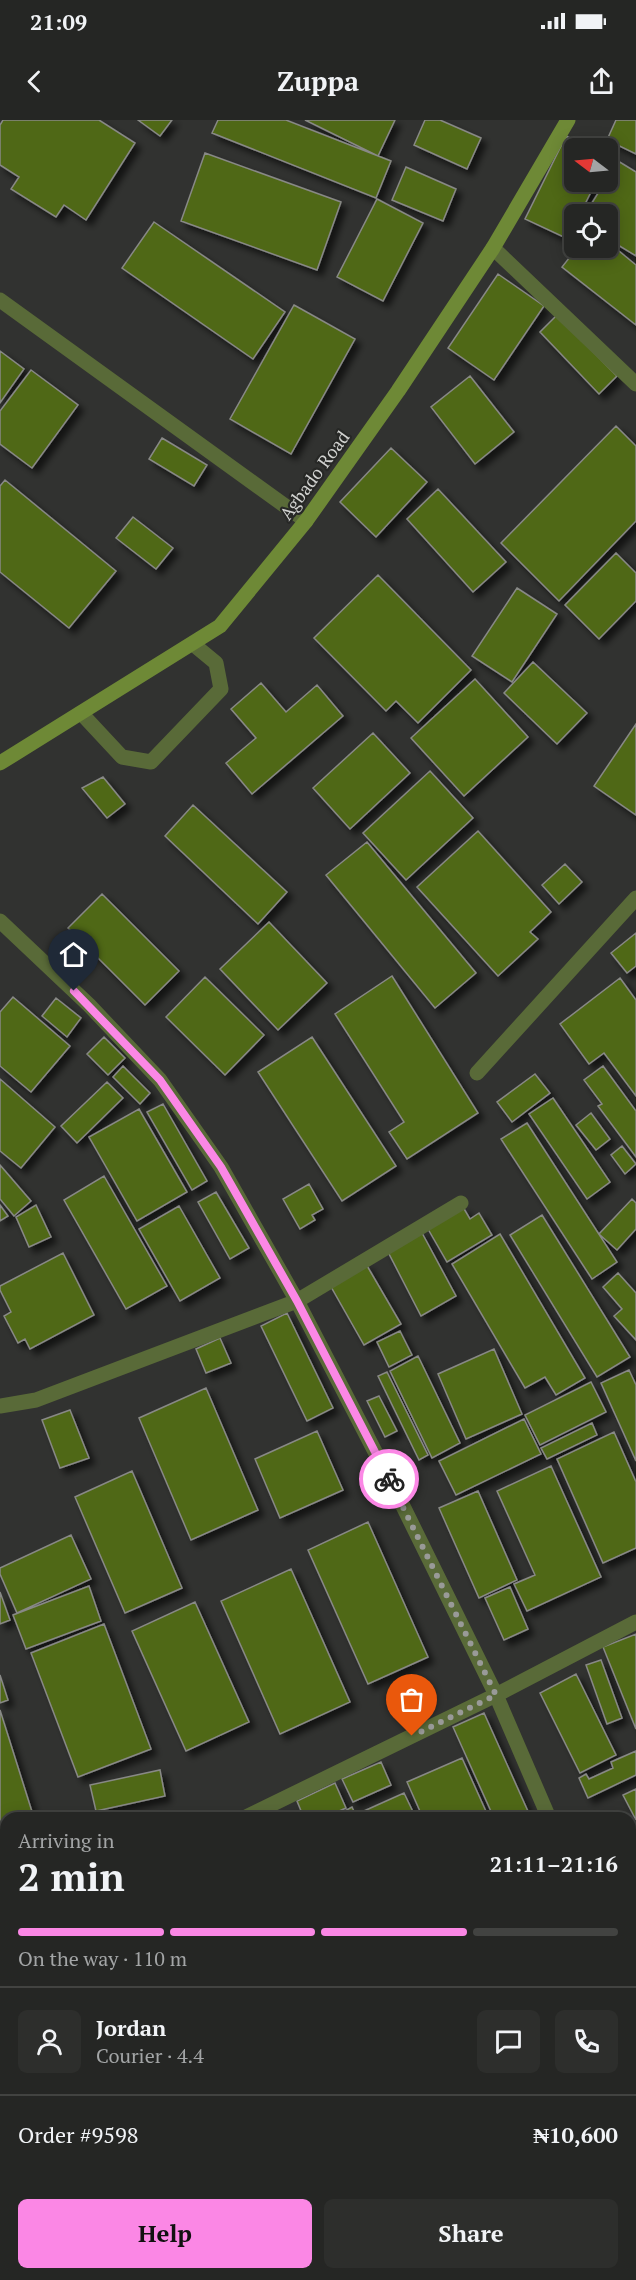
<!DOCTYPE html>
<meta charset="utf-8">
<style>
body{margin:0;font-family:"PT Serif",serif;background:#2d2e2c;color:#f1f3f6;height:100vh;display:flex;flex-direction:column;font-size:22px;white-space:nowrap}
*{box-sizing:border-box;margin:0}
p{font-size:20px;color:#a3a5a6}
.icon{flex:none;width:33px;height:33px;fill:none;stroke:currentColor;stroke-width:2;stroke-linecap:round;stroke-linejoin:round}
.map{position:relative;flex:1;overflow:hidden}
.drawer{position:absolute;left:0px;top:1692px;width:636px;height:468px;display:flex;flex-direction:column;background:#252624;border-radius:18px 18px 0 0;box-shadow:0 3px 15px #0003,0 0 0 2px #424341}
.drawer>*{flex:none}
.needle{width:39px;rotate:286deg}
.tools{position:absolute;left:564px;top:18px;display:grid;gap:12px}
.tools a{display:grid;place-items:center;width:54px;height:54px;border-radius:9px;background:#252624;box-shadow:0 3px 15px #0003,0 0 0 2px #424341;font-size:30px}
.pin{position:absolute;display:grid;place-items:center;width:51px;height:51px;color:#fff;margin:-62px -26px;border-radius:50% 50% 50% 0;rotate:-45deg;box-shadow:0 0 6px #0007}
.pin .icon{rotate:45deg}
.courier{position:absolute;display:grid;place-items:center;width:60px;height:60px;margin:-30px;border:4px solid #fb87e5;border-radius:50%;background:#fff;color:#222;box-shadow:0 2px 8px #0007}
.overview em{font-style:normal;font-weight:700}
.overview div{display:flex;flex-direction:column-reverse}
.overview{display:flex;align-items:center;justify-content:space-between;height:102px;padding:0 18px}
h1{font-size:39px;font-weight:700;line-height:45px}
.bar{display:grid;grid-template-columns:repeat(4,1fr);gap:9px 6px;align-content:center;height:72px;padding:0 18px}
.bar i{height:8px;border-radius:4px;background:#424341}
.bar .active{background:#fb87e5}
.bar p{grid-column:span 4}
.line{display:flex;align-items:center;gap:15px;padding:0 18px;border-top:2px solid #424341}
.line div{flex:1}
.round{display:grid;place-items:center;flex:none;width:63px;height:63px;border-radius:9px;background:#2d2e2c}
.primary-button{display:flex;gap:12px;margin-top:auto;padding:12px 18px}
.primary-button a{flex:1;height:69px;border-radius:9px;background:#fb87e5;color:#111;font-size:24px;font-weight:700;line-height:69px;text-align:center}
.primary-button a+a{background:#2d2e2c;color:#f1f3f6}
.status{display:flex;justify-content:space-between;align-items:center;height:42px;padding:0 30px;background:#252624;direction:ltr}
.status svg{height:16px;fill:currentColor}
header{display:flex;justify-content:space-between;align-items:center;height:78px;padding:0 18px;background:#252624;font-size:27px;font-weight:700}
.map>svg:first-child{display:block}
.building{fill:#506716;stroke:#888986;stroke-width:1.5;filter:url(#shadow)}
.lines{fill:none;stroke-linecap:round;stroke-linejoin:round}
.lane{stroke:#596a38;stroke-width:15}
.street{stroke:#596a38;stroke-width:15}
.secondary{stroke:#6e8936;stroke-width:15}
.done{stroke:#999a98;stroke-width:6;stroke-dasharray:0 10.8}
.route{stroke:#fb87e5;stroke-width:8}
.labels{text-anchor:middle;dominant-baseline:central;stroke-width:4.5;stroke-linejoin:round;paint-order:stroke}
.street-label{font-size:18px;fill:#d1d2d0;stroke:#272826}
</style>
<div class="status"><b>21:09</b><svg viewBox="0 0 49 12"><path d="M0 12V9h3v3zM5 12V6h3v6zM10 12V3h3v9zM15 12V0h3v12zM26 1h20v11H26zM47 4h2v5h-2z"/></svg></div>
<header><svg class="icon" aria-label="back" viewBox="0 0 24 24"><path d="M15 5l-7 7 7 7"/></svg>Zuppa<svg class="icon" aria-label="share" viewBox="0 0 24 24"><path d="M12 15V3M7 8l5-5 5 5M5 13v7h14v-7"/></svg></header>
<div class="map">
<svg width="636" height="2160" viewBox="0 0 636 2160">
<defs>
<filter id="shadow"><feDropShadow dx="5.5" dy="5.5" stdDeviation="3" flood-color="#0009"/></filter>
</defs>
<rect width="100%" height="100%" fill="#313230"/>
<path class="building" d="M3,0h96l36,23 -49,77 -22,-15 -8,12 -45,-28 8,-12 -19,-12v-40z
M138,0h34l-12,16z
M218,0h68l105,41 -15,37 -164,-65z
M305,0h90l-17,36z
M425,0h15l41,18 -14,31 -53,-24z
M616,0h20v34l-29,-14z
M566,16l25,12h-17v34h22l-16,32h-6v11l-6,14 -43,-20z
M205,33l136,49 -24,68 -136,-49z
M618,41l18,11v84l-28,-17v-25h-23l20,-32h3v-5z
M406,47l50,22 -13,32 -51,-21z
M377,79l46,24 -40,78 -46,-24z
M154,102l131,90 -32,47 -131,-91z
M608,122l28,23v60l-74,-58 15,-19h31z
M498,154l46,32 -50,74 -46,-32z
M294,185l61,34 -64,115 -61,-35z
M557,195l60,61 -18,18 -59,-62z
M0,231l24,18 -24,34z
M31,250l47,35 -46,63 -32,-24v-33z
M470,256l44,56 -39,32 -44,-57z
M616,306l20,20v75l-77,80 -58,-58z
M162,318l45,27 -13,21 -45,-27z
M391,328l36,34 -51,55 -36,-35z
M5,360l111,91 -47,57 -69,-56v-86z
M438,369l68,73 -33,30 -66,-73z
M133,397l40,31 -17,21 -40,-31z
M616,433l20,20v28l-37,38 -34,-34z
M378,455l93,95 -53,53 -22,-22 -10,10 -72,-73z
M517,468l40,26 -45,68 -40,-26z
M533,542l54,51 -30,31 -53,-51z
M475,559l53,58 -64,59 -53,-58z
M261,563l25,29 31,-27 26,31 -91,78 -26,-31 30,-25 -25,-29z
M636,604v91l-42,-29z
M373,613l37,40 -60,56 -37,-41z
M430,651l43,47 -67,62 -43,-47z
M103,657l22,27 -18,14 -25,-30z
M193,685l94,87 -29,32 -93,-88z
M478,711l73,81 -21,20 8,7 -40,37 -81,-89z
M367,722l109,131 -41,35 -109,-133z
M565,744l17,18 -23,22 -17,-19z
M102,774l77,77 -34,34 -77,-77z
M269,802l58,61 -49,47 -58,-61z
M636,813v33l-9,7 -16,-20z
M392,856l86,137 -71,46 -18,-27 15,-10 -69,-108z
M205,857l59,58 -39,40 -59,-58z
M620,858l16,22v96l-32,-43 -15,11 -29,-40z
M13,877l57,49 -39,46 -31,-26v-54z
M56,878l25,20 -14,19 -25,-21z
M104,917l21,21 -17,17 -21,-21z
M312,917l84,129 -54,35 -84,-129z
M123,946l27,27 -10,11 -27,-27z
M603,946l33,45v46l-38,-51 4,-2 -18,-24z
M535,954l15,19 -38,29 -15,-20z
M0,959l55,48 -34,41 -21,-17z
M107,962l16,16 -46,45 -16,-17z
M553,978l57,84 -23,17 -58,-85z
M163,984l44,77 -15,9 -45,-78z
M139,989l48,83 -50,29 -48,-84z
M591,993l19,26 -14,11 -20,-25z
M527,1003l90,139 -25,17 -91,-140z
M622,1026l14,18 -11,10 -14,-19z
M0,1045l31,36 -17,15 -14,-17z
M104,1056l63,110 -41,23 -62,-109z
M309,1064l14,25 -11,6 3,5 -15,9 -17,-30z
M216,1072l33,56 -19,11 -32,-57z
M632,1079l4,4v26l-19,21 -18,-16z
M0,1085l8,11 -8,5z
M36,1085l15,32 -22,10 -13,-30z
M179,1086l41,72 -40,23 -41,-72z
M463,1087l7,12 9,-6 13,22 -45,27 -19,-33z
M542,1095l88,142 -33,20 -87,-142z
M421,1111l35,65 -35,20 -34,-66z
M500,1114l85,144 -29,17 -11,-18 -20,11 -73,-124z
M63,1133l31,62 -64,34 -5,-10 -7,4 -14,-27 7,-4 -11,-22v-4z
M366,1144l35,60 -37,21 -34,-60z
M618,1153l18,20v47l-22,-24 8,-7 -19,-22z
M287,1193l46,95 -26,13 -46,-95z
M400,1211l12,24 -23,12 -12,-25z
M220,1218l11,25 -25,10 -10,-24z
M494,1229l28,65 -56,25 -28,-65z
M418,1236l42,87 -28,15 -42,-87z
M629,1250l7,15v76l-35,-78z
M387,1252l41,83 -9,5 -41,-84z
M591,1262l15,30 -66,33 -15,-30z
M206,1268l52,122 -67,30 -52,-122z
M379,1276l18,35 -12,6 -18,-36z
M70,1290l19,48 -29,10 -18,-48z
M524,1299l17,35 -85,41 -17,-34z
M592,1303l5,12 -50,24 -6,-11z
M317,1311l26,59 -63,28 -25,-59z
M614,1312l22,50v66l-33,15 -46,-104z
M551,1346l50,111 -74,34 -13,-27 21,-9 -38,-84z
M132,1351l50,117 -57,25 -50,-116z
M478,1371l39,89 -38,18 -40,-90z
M368,1402l60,135 -60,27 -60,-134z
M71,1415l20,44 -74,34 -17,-39v-6z
M291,1449l59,133 -70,32 -59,-133z
M89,1466l12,35 -75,28 -13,-34z
M510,1467l18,42 -24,11 -19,-42z
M0,1472l10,28 -10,4z
M195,1482l54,120 -63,29 -54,-120z
M104,1504l47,125 -73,28 -47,-124z
M636,1514v95l-33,-82z
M601,1540l21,58 -15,6 -21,-59z
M576,1554l40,81 -36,18 -40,-80z
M0,1555l8,25 -8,3z
M0,1590l34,108h-28v18l-6,2z
M484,1593l47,105h-37l-41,-91z
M636,1631v24l-48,23 -9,-20 7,-4 3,5 24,-11 -2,-6z
M462,1638l27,60h-66l-16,-36z
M381,1642l10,23 -38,17 -11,-23z
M160,1650l5,26 -69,15 -6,-26z
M335,1663l11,25 -23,10h-19l-7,-17z
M636,1669v31l-13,-25z
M404,1673l12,25h-49l-3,-7z
M352,1687l5,11h-25z
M636,1744v28l-6,-14v-11z
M6,1941v29l-6,-10v-15z
M630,1954l6,14v72l-6,-14z
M6,2032v75l-6,3v-75z
M636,2090v34l-6,2v-34z
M27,2154h31l2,6h-31z
M77,2154h79l2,6h-78z
M224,2154h31l2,6h-50z
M290,2154h74l4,6h-74z
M393,2154h68l-11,6h-54z"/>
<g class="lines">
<path class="lane" d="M81,593l41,44 29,5 70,-73 -5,-26 -23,-19"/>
<path class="street" d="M493,128l143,136
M0,180l306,221
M0,801l89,84 71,75 61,87 76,134 102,197 97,197 53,123
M477,953l159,-175
M0,1286l36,-6 261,-99 164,-98
M244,1698l252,-123 140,-73
M0,1792l6,-2
M630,1887l6,14"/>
<path class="secondary" d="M0,643l220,-137 86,-105 92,-130 95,-143 75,-128"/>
</g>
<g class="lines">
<path class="done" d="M389,1359l107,216 -84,41"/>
<path class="route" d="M74,871l86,89 61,87 76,134 92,178"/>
</g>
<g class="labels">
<g class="street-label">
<text transform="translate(314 355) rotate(-54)">Agbado Road</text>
</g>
</g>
</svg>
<div class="tools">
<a><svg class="needle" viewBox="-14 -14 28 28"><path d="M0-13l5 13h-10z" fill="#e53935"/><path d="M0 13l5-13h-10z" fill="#a3a5a6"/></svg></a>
<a><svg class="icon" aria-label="locate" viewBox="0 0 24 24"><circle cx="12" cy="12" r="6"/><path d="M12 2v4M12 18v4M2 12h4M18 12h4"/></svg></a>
</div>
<div class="pin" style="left:412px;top:1616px;background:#ea580c"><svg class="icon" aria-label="bag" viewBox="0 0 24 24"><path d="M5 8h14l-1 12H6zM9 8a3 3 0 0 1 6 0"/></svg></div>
<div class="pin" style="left:74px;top:871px;background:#1f2937"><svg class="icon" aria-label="home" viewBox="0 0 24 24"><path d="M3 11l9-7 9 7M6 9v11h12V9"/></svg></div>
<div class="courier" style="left:389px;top:1359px"><svg class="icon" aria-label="bike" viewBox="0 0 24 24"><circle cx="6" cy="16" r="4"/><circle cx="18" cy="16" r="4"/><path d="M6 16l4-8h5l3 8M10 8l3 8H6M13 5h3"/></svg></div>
<section class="drawer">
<div class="overview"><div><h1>2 min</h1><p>Arriving in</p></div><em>21:11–21:16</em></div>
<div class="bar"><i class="active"></i><i class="active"></i><i class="active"></i><i></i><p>On the way · 110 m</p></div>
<div class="line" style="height:108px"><a class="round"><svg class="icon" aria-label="person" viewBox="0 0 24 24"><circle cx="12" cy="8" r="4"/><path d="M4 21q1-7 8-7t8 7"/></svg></a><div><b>Jordan</b><p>Courier · 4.4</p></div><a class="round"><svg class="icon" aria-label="chat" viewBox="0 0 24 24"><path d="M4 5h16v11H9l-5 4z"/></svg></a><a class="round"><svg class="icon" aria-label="phone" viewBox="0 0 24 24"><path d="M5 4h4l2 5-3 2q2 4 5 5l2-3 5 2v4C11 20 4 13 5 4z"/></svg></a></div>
<div class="line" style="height:78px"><div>Order #9598</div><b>₦10,600</b></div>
<div class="primary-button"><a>Help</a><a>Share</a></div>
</section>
</div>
